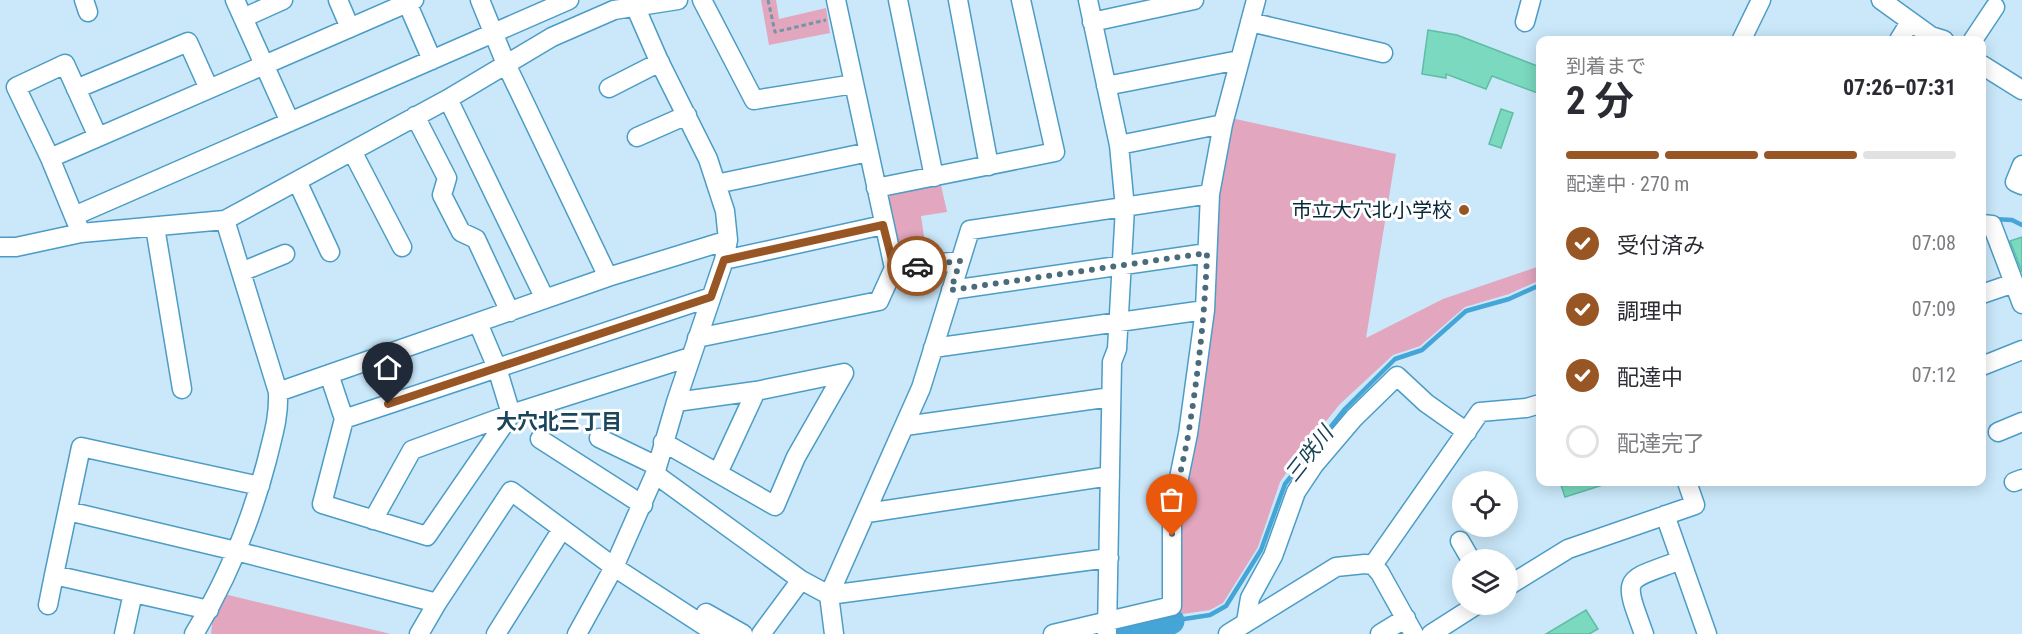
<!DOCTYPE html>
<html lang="ja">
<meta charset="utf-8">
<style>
body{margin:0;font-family:"Roboto Condensed","Noto Sans JP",sans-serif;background:#f7f7f7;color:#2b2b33;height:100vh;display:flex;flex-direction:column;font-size:22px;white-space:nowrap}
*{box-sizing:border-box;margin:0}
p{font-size:20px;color:#7c7c81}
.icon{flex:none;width:33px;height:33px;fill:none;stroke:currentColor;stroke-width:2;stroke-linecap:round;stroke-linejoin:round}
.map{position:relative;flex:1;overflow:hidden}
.drawer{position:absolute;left:1536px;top:36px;width:450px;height:450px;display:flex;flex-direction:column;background:#fff;border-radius:12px;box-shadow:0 3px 15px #0003}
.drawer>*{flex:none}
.fabs{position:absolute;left:1452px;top:471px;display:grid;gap:12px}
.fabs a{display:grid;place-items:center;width:66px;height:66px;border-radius:50%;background:#fff;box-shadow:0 3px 15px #0003;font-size:30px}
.pin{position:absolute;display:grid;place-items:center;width:51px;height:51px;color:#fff;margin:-62px -26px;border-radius:50% 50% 50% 0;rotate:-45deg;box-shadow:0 0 6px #0007}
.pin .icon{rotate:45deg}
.courier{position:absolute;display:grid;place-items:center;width:60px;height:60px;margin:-30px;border:4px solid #995625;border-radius:50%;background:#fff;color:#222;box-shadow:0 2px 8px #0007}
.headline em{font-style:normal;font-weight:700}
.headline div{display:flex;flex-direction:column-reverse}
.headline{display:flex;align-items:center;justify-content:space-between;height:102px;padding:0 30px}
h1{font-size:39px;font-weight:700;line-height:45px}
.bar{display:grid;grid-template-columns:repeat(4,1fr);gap:9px 6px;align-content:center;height:72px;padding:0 30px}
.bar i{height:8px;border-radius:4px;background:#e1e1e2}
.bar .current{background:#995625}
.bar p{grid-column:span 4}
ol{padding:0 30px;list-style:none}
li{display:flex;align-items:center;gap:18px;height:66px}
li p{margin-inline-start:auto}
li .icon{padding:6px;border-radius:50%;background:#995625;color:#fff;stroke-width:4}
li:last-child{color:#7c7c81}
li i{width:33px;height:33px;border:3px solid #e1e1e2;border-radius:50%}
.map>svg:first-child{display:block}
.green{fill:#e2a6be}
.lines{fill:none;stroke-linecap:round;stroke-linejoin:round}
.stream{stroke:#44a5d6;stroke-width:4.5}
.river{stroke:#44a5d6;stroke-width:27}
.building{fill:#7ad9be;stroke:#5ebda3;stroke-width:1.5}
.minor-casing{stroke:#4d9cc5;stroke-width:21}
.path{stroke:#7595a7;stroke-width:3;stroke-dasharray:4.5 3;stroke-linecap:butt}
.minor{stroke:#fff;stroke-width:18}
.done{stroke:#496b7c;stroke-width:6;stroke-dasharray:0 10.8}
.route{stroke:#995625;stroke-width:8}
.poi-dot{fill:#995625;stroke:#fff;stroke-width:2}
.labels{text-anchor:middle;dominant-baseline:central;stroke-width:6;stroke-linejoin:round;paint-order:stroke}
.poi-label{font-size:20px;fill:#042738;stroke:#fff;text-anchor:end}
.neighbourhood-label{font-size:21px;font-weight:bold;fill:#1a455a;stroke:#fff}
.water-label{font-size:21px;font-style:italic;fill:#163f54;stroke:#fff}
</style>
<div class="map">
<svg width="2022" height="634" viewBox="0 0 2022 634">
<rect width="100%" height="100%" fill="#cae8fa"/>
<path class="green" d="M761,0h15l3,19 47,-11 4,25 -61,12z
M1231,118l165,36 -30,184 77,-39 97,-33v14l-31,14 -44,13 -45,39 -27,9 -53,49 -39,48 -21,30 -22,65 -35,56 -13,7 -34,5 1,-99 37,-322z
M941,185l6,27 -26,4 6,41 -22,5 -5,-5 -12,-56 3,-8z
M224,594l167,40h-180l2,-18z"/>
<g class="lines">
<path class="stream" d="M1993,219l19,1 10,5
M1171,621l39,-6 16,-9 35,-56 24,-66 60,-75 50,-50 27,-9 44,-39 43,-12 31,-14"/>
<path class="river" d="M1110,634l61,-13"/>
</g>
<path class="building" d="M1428,30l29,5 83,32v27l-48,-18 -6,13 -40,-15v4l-24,-4z
M1501,109l12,4 -12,35 -12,-4z
M2022,237v35l-12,-31z
M1560,482h46v2l-41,13z
M1586,610l12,19 -9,5h-43z"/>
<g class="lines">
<defs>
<path id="minor" d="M84,0l4,12
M235,0l55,122
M338,0l12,28
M406,0l26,60
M480,0l26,64 102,213
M702,0l52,100 100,-16
M836,0l58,268 66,-7
M898,0l36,177
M958,0l31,166
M1088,0l31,145 6,63 -8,141 -5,13 -5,270
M1881,0l50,36 13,4
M243,18l40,-18
M1092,22l102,-22
M1250,22l133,31
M1525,22l6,-22
M1742,39l19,-39
M1899,40l11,-18
M1973,40l22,-33
M1982,65l40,25
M1106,86l133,-26
M609,88l51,-26
M76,89l112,-47 21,47
M448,99l97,200
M415,116l32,62 -5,17 19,37 15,7 34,73
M637,137l50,-22
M1119,145l104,-21
M352,151l50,96
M50,158l364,-158
M2022,165l-7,17 7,3
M297,181l33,71
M716,184l153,-32
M876,188l179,-36 -34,-152
M74,216l495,-216
M1982,224l10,1 30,79
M78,226l-28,-68 -34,-71 49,-23 33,73
M155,227l27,162
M0,247h16l65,-14 144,-13 223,-121 104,-62 62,-27 64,-10
M724,260l159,-35
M241,272l44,-18
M951,290l256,-37
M1982,294l32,-11
M697,338l182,-37 15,-33
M933,348l272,-38
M1982,366l40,-16
M329,374l15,45 -22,85 105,32 84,-122 -14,-46 -19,-45
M278,392l330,-115 120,-37
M344,419l367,-122
M905,426l206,-29
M1998,432l24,-10
M599,438l58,28
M540,439l103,66
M663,442l112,64 21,-49 48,-84 -88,18 -80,11
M718,473l38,-82
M655,474l146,106 28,15 280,-37
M2014,482l8,-3
M68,511l168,40 201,52
M867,513l243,-37
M1665,515l42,119
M373,520l39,-70 99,-36 179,-57
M1460,541l11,19
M1373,565l107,-153 46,-4 14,-4
M1508,586l60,-37 127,-44 -8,-23
M48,605l6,-30
M209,610l-155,-35 27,-128 179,39
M706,613l37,21
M1246,622l4,-24 23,-42 23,-64 18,-27 40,-47 43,-42 29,27 41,29
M124,634l9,-41
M194,634c33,-54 57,-113 73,-174 6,-25 12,-42 11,-68l-53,-172
M419,634l18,-31 74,-112 103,76 103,67
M496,634l66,-105
M577,634l37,-67 41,-93 21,-72 48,-142 4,-20 -3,-29 -17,-52 -49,-98 -24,-55
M761,634l40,-54
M834,634l-5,-39 92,-207 49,-158 240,-36
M1053,634l119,-28v-94l16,-78 17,-124 5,-116 13,-70 33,-124
M1228,634l108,-67 29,-3 8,1 7,8 34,61
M1380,634l26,-16
M1431,634l47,-30
M1644,634c-22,-60 -21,-52 37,-74"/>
</defs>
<use href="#minor" class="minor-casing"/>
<path class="path" d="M768,0l7,32 51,-12"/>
<use href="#minor" class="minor"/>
</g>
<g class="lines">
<path class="done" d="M917,266l43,-5 -9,29 256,-37c-2,61 -9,122 -19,183 -6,33 -16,66 -16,100"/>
<path class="route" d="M388,404l323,-107 13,-37 159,-35 11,43 23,-2"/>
</g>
<circle class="poi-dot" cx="1464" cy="210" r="6"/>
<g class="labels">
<g class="poi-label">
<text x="1452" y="210">市立大穴北小学校</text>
</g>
<g class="neighbourhood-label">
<text x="559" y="422">大穴北三丁目</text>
</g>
<g class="water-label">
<text transform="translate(1309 454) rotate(-52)">三咲川</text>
</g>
</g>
</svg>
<div class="fabs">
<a><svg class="icon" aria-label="locate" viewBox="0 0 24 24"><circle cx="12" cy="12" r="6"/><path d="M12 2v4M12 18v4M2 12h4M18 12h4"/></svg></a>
<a><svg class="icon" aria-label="layers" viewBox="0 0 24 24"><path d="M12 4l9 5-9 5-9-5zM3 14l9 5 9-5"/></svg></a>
</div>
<div class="pin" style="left:1172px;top:536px;background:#ea580c"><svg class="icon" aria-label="bag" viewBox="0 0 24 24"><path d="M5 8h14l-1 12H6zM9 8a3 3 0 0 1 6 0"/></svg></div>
<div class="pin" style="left:388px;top:404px;background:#1f2937"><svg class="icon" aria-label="home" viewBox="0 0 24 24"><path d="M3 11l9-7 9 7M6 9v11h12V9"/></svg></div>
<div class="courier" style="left:917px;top:266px"><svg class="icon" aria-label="car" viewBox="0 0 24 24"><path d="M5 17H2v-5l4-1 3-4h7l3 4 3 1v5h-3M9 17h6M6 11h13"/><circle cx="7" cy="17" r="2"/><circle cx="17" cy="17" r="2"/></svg></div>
<section class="drawer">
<div class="headline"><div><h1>2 分</h1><p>到着まで</p></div><em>07:26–07:31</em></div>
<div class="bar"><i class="current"></i><i class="current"></i><i class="current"></i><i></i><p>配達中 · 270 m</p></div>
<ol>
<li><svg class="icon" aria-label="check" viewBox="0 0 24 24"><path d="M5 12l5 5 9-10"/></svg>受付済み<p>07:08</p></li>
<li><svg class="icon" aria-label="check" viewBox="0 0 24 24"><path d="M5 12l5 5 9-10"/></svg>調理中<p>07:09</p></li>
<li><svg class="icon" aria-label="check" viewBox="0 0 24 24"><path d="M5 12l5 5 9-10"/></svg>配達中<p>07:12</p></li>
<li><i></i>配達完了</li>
</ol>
</section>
</div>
